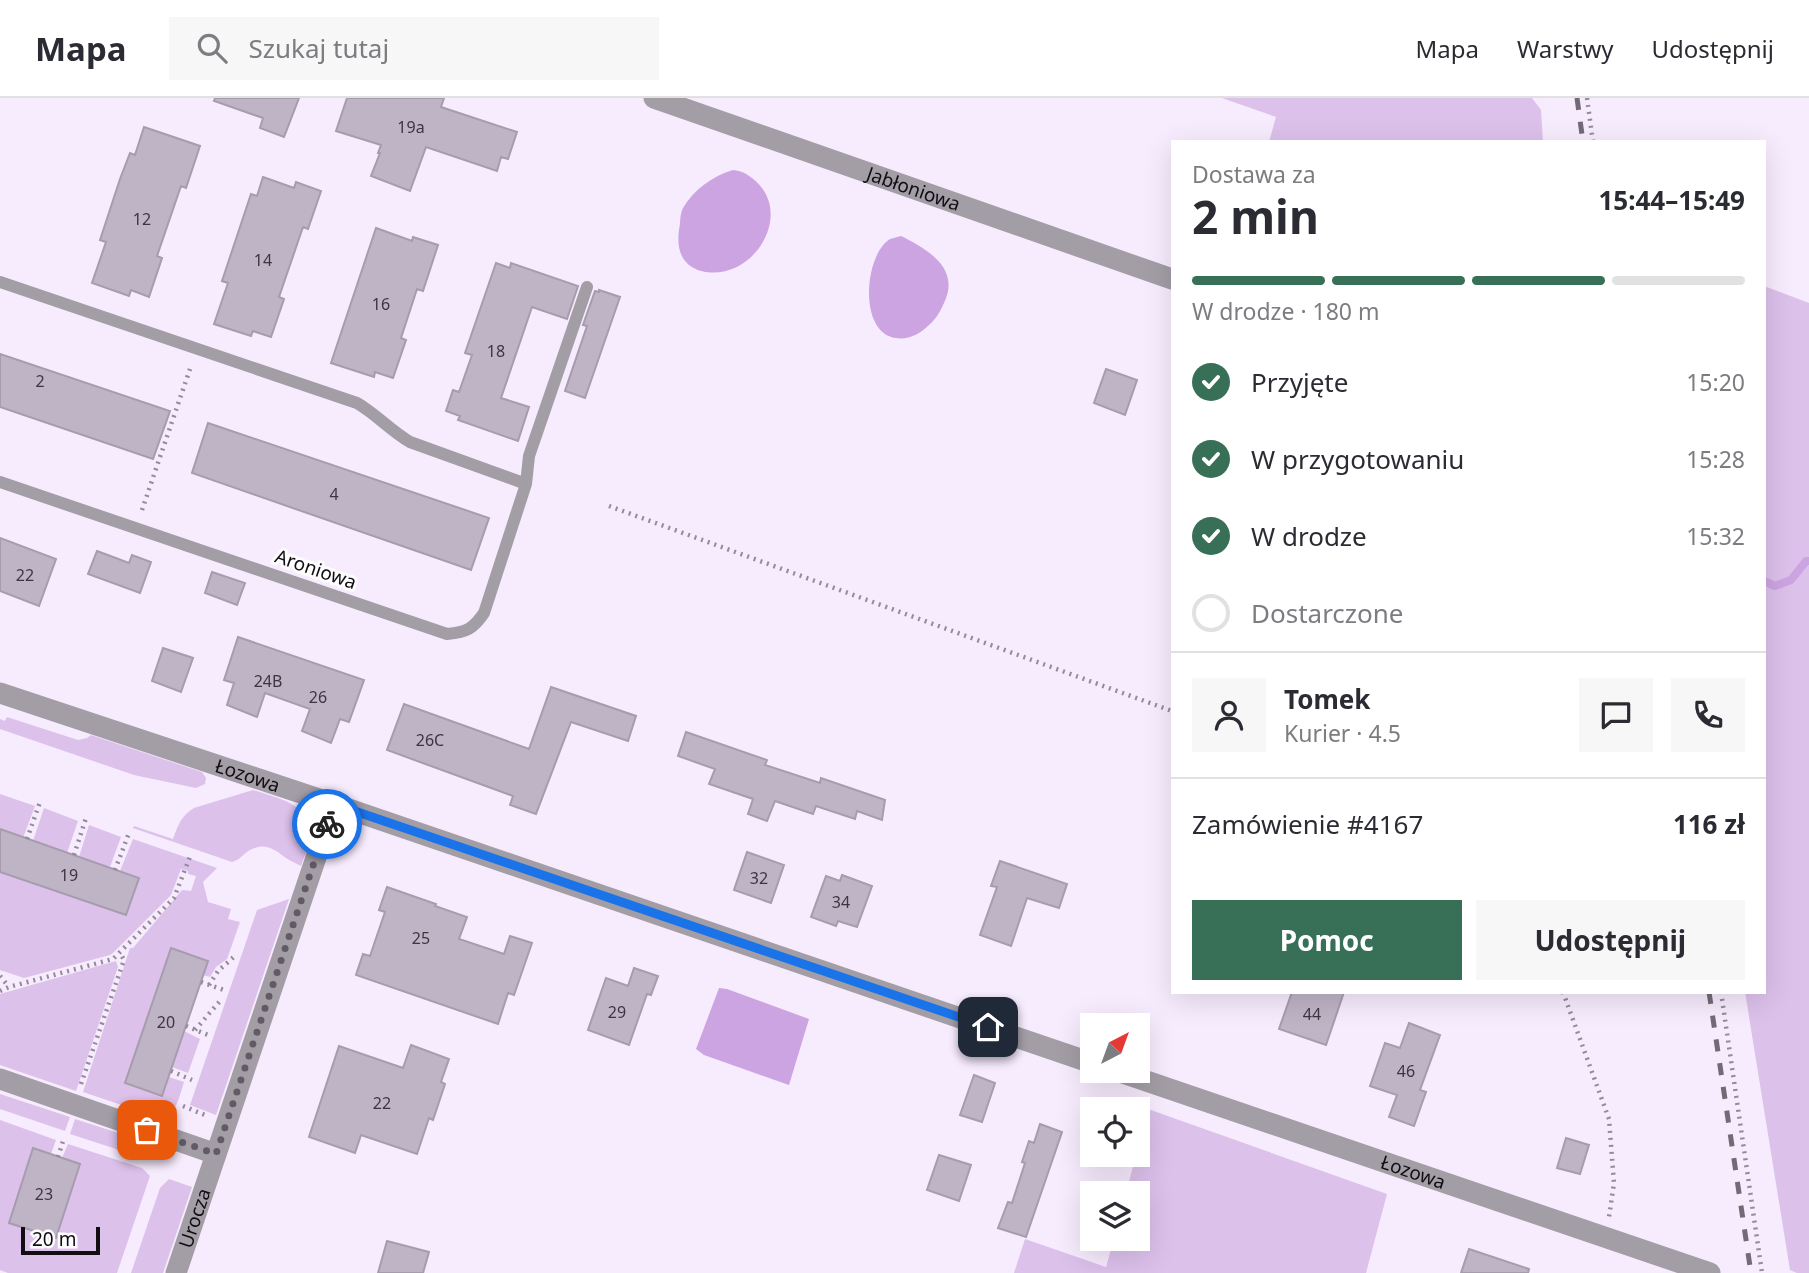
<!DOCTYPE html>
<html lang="pl">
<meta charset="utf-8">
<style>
body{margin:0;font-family:"Noto Sans",sans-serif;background:#f7f7f7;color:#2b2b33;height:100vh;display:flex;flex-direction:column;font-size:26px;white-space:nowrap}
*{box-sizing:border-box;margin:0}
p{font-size:23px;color:#7c7c81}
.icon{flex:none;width:38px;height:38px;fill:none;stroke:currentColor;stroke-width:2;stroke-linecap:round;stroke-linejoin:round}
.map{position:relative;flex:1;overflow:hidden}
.panel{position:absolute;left:1171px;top:42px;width:595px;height:854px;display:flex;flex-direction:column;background:#fff;border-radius:0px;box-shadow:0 7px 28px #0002}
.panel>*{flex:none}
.needle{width:46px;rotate:41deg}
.controls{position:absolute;left:1080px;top:915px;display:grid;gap:14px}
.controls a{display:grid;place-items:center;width:70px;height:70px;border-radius:0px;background:#fff;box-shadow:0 7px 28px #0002;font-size:35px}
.scale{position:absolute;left:21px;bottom:18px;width:79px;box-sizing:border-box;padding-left:7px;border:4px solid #110d13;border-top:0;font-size:19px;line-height:24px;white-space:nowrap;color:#110d13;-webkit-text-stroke:5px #fdfdfd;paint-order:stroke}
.pin{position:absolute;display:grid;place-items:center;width:60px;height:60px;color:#fff;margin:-30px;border-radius:14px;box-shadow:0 4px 10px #0006}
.courier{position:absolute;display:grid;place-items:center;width:70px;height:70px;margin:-35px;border:5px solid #1a73e8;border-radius:50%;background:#fff;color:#222;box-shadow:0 2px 9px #0007}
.headline em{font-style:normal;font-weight:700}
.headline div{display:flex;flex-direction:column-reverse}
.headline{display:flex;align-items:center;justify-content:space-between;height:119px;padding:0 21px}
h1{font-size:46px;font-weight:700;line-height:52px}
.bar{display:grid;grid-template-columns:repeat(4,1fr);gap:10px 7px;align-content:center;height:84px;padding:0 21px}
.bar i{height:9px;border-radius:5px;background:#e1e1e2}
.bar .on{background:#376f57}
.bar p{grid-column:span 4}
.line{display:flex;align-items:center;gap:18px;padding:0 21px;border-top:2px solid #e1e1e2}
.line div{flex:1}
.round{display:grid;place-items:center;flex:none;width:74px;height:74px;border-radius:0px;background:#f7f7f7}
ol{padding:0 21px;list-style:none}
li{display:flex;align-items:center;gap:21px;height:77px}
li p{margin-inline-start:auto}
li .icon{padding:7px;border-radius:50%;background:#376f57;color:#fff;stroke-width:4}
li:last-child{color:#7c7c81}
li i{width:38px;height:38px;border:4px solid #e1e1e2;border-radius:50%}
.button{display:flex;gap:14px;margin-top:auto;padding:14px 21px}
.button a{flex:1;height:80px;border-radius:0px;background:#376f57;color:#fff;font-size:28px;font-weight:700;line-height:80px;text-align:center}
.button a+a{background:#f7f7f7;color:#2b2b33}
header{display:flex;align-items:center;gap:42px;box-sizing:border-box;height:98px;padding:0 35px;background:#fff;border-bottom:2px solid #e1e1e2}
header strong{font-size:33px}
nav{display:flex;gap:38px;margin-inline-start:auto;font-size:24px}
.search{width:490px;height:63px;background:#f7f7f7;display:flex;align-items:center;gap:18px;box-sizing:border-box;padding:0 24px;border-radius:0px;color:#7c7c81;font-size:26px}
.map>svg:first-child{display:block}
.green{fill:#dcc1eb}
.water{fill:#cca4e2}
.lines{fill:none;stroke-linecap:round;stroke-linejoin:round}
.stream{stroke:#cca4e2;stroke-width:8}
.building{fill:#bfb3c6;stroke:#a79cae;stroke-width:2}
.path{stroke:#948b99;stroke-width:4.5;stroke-dasharray:2 5;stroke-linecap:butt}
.service{stroke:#a39ea6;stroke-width:12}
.minor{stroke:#a39ea6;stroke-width:21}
.rail{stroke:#726b76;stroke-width:5;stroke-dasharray:12 12;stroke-linecap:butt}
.done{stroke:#625b65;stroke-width:7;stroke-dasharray:0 12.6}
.route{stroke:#1a73e8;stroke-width:9}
.labels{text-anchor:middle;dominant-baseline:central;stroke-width:6;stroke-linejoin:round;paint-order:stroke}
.number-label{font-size:16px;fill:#3c3640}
.street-label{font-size:19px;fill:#110d13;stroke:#fdfdfd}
</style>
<header>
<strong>Mapa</strong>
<div class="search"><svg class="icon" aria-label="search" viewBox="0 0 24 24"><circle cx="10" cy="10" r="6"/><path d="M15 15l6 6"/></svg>Szukaj tutaj</div>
<nav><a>Mapa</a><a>Warstwy</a><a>Udostępnij</a></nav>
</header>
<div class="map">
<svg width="1809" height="1175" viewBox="0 0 1809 1175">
<rect width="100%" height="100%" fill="#f7ebfe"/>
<path class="green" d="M1222,0h310l9,12 2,32h-274l7,-25z
M1764,188l45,17v970h-12l-7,-3 -45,-278h19z
M7,619l71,23 9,-2 4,-3 111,37 4,6 -1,6 -9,4 -62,-13 -134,-46v-10l5,2z
M253,692c24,8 63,15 57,49 -2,9 -6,18 -9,27 -5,-3 -11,-5 -15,-8 -12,-9 -21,-16 -36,-8 -7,4 -10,10 -18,12l-99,-34 1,-2 39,13c5,-14 8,-23 21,-31z
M0,696l35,12 -12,32 -23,-8z
M44,710l34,13 -11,32 -34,-12z
M89,727l32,12 -11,30 -31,-10z
M133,741l84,29 -14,14 5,20 23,7 -3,10 12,3 -13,37 -11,8 -6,10 -7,-2 5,-14 -37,-12 -46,134 37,13 7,-19 15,5c-6,18 -7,36 -30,34l-71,-24 47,-144h3l49,-58 9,1 5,-15 -8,-2v-3l-7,-2 -10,26 -58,58 -3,2 -86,23 -24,-8v-98l139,6 -19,-7z
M289,801l-73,216 -26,-10 67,-195z
M116,863l2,6 -42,124 -76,-26v-71z
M184,933l16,8 -12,34 -16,-6z
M0,996l70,23 -5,14 -65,-22z
M1148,1011l239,85 -21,79h-352l11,-34 81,28 8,-28h24v-45l-12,-1 10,-38h2z
M75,1021l65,21 21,4 -5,13 -6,3 -80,-26z
M0,1022l56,20 -5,14 -18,-5 -24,74 47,15 24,-73 -18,-7 6,-14 74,24 8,8 -33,97h-109l-8,-3z
M169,1081l23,8 -29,86h-32l29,-85z"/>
<path class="water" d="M733,72c9,1 12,3 19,8 45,34 1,106 -51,93 -23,-7 -25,-27 -21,-47 0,-6 1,-12 3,-16 11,-19 30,-32 50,-38z
M901,138c26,13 60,32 43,67 -4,9 -8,16 -15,22 -9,9 -21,15 -33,13 -38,-5 -32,-83 -6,-99 1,0 10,-3 11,-3z
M719,890l8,1 82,30 -20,66 -85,-30 -8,-6z"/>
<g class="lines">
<path class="stream" d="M1764,483l11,5 16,-6 15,-19h3"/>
</g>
<path class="building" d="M215,0h84l-15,39 -24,-9 3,-10 -49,-17z
M347,0h97l-3,9 76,25 -9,27 -7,-2 -4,14 -71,-24 -16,44 -39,-15 9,-23h-2l3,-8 -45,-14z
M144,29l56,19 -14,42 -5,-2 -24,70 5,2 -13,39 -18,-7 -2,6 -37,-13 14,-41 -6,-2 20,-61 10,-26 5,2z
M263,79l31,11 2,-6 25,9 -13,38 -5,-2 -24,70 5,2 -13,38 -18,-6 -2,5 -37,-12 14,-41 -6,-2 29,-87 6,2z
M376,130l36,13 1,-4 25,8 -15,46 -6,-2 -16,49 5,2 -13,38 -18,-6 -1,5 -43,-14z
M496,165l14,5 1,-5 67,23 -11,33 -35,-12 -31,91 28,9 -11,34 -60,-21 2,-4 -14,-5 7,-21 6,2 13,-37 -7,-2z
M599,192l21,7 -35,101 -20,-7 22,-65 -4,-1 12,-34 4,1z
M0,256l170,57 -17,48 -153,-52z
M1106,271l31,11 -12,35 -31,-12z
M208,325l281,95 -18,52 -279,-97z
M0,440l56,21 -17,47 -39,-15z
M97,453l32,12 3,-8 19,7 -11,31 -52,-19z
M212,474l33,11 -8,22 -32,-12z
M238,539l126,43 -15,42 -9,-3 -9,24 -29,-12 8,-22 -45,-16 -8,24 -30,-12 7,-22 -10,-3z
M163,550l30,10 -12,34 -29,-11z
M551,589l85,29 -8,25 -57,-19 -35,92 -26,-9 3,-9 -126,-46 17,-46 125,45z
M686,634l81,28 -2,5 55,18 1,-5 64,22 -3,20 -25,-9 -2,8 -39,-13 -3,8 -38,-13 -8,20 -19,-7 5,-15 -44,-15 6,-15 -37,-13z
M0,731l139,49 -13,37 -126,-43z
M747,754l37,13 -13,38 -37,-13z
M1000,763l67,23 -8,24 -32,-10 -16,48 -31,-11 17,-48 -6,-1z
M842,777l30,11 -15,41 -19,-6 -2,5 -25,-9 15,-41 14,5z
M387,789l49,17 -1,2 32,11 -8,22 45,15 6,-18 22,7 -18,52 -6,-2 -10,31 -142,-49 7,-21 7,2 15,-44 -6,-2z
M171,850l37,13 -46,135 -37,-13z
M634,870l24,8 -7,19 -4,-1 -18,51 -41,-15 18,-52 22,8z
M1292,894h52l-18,53 -47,-16z
M1409,925l31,12 -20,55 6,2 -12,34 -25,-9 8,-22 -27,-9 15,-43 15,5z
M411,947l38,14 -8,23 4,2 -12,36 -4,-2 -12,36 -56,-19 -6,18 -46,-16 30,-91 64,22z
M974,977l21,8 -13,39 -22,-7z
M1040,1026l22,8 -36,105 -28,-9 10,-26 4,1 13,-40 -3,-1 7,-21 5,2z
M1566,1040l23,7 -9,29 -23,-6z
M33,1050l47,16 -24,74 -47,-15z
M939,1057l32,10 -12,36 -32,-11z
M387,1143l42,11 -6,21h-45z
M1469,1151l60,20 -1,4h-67z"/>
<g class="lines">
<path class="path" d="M1587,0l6,44
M609,408l563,205
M142,412l49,-144
M27,741l13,-37
M74,757l12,-37
M115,772l14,-37
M0,878l9,11
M201,884l23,8
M209,887l9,-14 18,-16
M0,893l9,-4 104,-28 61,-61 17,-44
M1563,894l46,127 5,64 -5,34
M1721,894l41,281
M186,928l22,9
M195,932l25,-29
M171,973l21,9
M81,986l43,-124 -4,-7
M183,1008l22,9
M58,1059l6,-19"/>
<path class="service" d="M0,184l357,121c19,11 34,28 53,39l116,42
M0,384l447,152c20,-2 26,-5 37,-21l42,-129 3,-28 58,-169"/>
<g class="minor">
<path id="s1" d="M654,0l518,181"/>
<path id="s2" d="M0,595l334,111 758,259"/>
<path id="s3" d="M1117,973l593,202"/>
<path d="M0,981l216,75"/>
<path id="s4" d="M176,1175l158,-469"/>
</g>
<path class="rail" d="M1577,0l6,44
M1709,894l42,281"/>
</g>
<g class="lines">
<path class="done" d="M147,1032l69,24 111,-330"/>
<path class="route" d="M327,726l7,-20 654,223"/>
</g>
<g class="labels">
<g class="number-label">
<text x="411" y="29">19a</text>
<text x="142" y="121">12</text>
<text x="263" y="162">14</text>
<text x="381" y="206">16</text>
<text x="496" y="253">18</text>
<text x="40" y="283">2</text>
<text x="334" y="396">4</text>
<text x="25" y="477">22</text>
<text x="268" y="583">24B</text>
<text x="318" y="599">26</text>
<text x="430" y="642">26C</text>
<text x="69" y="777">19</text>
<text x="759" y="780">32</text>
<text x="841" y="804">34</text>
<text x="421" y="840">25</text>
<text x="617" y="914">29</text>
<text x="1312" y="916">44</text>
<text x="166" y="924">20</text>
<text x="1406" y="973">46</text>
<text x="382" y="1005">22</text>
<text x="44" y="1096">23</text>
</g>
<g class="street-label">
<text stroke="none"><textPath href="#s1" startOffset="275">Jabłoniowa</textPath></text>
<text transform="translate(316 471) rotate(19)">Aroniowa</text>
<text stroke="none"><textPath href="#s2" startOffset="261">Łozowa</textPath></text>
<text stroke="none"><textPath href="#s3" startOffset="313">Łozowa</textPath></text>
<text stroke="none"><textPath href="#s4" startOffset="58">Urocza</textPath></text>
</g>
</g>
</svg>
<div class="controls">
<a><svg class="needle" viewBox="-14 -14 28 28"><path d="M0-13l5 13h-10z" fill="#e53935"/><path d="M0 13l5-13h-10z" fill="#7c7c81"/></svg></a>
<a><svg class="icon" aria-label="locate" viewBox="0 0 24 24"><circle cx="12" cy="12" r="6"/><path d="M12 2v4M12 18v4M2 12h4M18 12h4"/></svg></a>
<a><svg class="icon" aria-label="layers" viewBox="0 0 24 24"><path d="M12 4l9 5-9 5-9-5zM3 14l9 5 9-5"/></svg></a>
</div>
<div class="scale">20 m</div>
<div class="pin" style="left:147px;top:1032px;background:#ea580c"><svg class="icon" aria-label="bag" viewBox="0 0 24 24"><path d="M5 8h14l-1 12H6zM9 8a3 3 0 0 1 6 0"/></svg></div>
<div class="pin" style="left:988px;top:929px;background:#1f2937"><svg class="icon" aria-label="home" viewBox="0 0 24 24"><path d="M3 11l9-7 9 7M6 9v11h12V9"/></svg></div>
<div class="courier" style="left:327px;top:726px"><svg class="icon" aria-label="bike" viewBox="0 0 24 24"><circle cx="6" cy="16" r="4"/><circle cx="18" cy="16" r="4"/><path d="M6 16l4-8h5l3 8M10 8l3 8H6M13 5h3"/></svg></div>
<section class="panel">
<div class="headline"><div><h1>2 min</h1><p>Dostawa za</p></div><em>15:44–15:49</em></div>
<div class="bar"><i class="on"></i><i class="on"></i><i class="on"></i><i></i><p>W drodze · 180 m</p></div>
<ol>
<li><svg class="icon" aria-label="check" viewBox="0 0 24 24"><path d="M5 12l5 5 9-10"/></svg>Przyjęte<p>15:20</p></li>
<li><svg class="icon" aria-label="check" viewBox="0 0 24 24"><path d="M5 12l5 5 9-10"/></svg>W przygotowaniu<p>15:28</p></li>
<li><svg class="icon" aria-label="check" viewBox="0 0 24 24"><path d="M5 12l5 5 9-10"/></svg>W drodze<p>15:32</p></li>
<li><i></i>Dostarczone</li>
</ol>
<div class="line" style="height:126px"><a class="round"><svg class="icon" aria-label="person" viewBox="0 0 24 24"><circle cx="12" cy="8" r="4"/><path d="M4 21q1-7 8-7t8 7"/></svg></a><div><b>Tomek</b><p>Kurier · 4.5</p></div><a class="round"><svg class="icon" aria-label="chat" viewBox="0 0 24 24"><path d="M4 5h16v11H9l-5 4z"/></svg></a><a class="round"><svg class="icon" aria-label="phone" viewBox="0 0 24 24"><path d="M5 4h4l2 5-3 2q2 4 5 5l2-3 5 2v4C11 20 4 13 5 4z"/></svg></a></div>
<div class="line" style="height:91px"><div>Zamówienie #4167</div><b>116 zł</b></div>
<div class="button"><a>Pomoc</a><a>Udostępnij</a></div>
</section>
</div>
